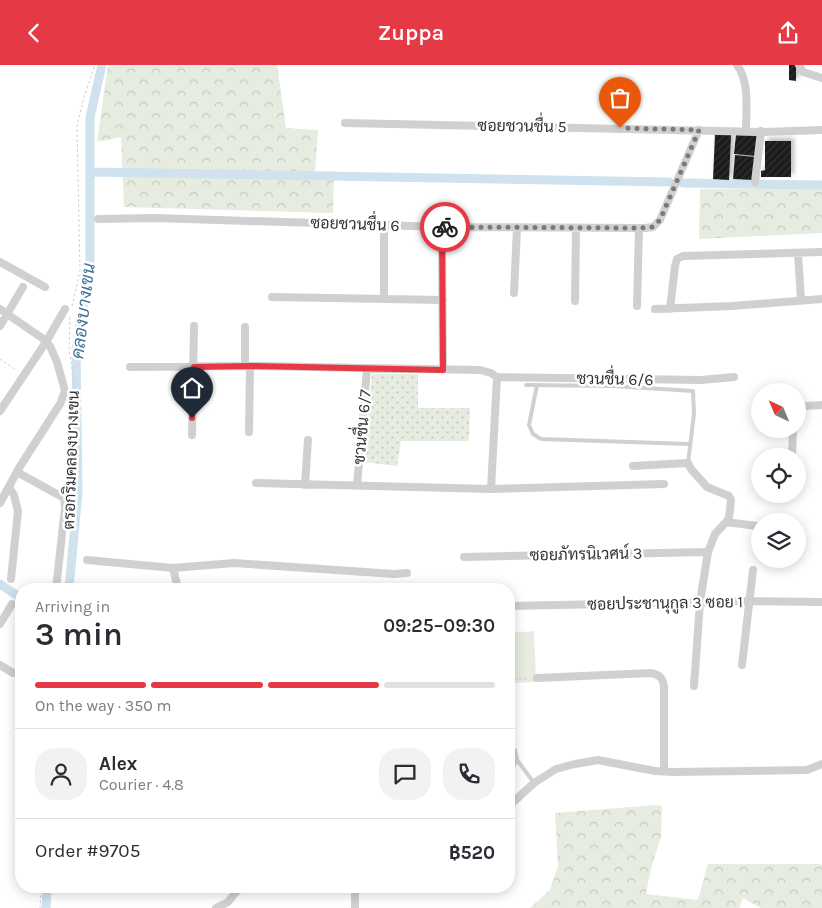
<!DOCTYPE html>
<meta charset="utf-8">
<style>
body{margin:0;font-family:Karla,Sarabun,sans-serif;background:#f2f2f3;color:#2b2b33;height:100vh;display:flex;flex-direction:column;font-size:19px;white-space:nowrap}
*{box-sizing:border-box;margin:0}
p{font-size:16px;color:#7c7c81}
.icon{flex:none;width:28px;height:28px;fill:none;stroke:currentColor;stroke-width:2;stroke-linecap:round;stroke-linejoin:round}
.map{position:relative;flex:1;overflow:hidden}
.panel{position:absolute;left:15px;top:518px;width:500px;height:310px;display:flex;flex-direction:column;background:#fff;border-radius:20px;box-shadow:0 2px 12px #0003}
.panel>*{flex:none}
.needle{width:32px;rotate:316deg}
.controls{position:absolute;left:751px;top:318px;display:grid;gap:10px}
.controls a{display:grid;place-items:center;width:55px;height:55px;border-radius:50%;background:#fff;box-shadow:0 2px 12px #0003;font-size:25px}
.pin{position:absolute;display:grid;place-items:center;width:42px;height:42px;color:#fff;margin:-51px -21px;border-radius:50% 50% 50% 0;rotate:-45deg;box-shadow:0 0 5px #0007}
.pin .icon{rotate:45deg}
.courier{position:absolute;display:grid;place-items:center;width:50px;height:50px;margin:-25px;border:4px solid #e63946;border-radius:50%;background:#fff;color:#222;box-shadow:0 1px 6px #0007}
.summary em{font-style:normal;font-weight:600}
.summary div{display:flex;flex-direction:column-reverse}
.summary{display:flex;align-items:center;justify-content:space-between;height:85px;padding:0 20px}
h1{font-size:32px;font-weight:600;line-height:38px}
.bar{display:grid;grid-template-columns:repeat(4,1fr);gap:8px 5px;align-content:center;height:60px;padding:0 20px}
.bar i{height:6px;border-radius:4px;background:#e1e1e2}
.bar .selected{background:#e63946}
.bar p{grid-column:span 4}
.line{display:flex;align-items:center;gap:12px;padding:0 20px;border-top:1px solid #e1e1e2}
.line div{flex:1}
.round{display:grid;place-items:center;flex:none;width:52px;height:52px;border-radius:20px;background:#f2f2f3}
header{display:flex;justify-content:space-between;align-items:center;height:65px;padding:0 20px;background:#e63946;color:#fff;font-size:22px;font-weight:600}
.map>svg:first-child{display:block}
.green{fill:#e6ecdf}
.forest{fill:url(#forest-crowns)}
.garden{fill:url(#garden-dots)}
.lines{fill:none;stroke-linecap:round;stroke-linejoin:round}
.canal{stroke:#cfe2ee;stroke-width:9}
.building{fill:url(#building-hatch);filter:url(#shadow)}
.path{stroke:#cdcdcd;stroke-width:1;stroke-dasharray:2.5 2.5;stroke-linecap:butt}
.lane{stroke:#d0d0d0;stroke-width:4}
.street{stroke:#d0d0d0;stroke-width:8}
.done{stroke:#7a7a7a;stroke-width:5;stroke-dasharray:0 9}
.route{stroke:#e63946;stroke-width:6}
.labels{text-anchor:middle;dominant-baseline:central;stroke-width:5;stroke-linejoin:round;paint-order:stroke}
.street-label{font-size:16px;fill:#333;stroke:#fff}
.water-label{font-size:18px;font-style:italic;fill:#3f7597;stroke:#fff}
</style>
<header><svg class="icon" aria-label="back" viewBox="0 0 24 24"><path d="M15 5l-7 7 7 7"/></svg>Zuppa<svg class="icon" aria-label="share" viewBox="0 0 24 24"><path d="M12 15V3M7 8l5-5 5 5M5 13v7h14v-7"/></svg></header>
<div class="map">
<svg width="822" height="843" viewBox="0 0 822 843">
<defs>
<pattern id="forest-crowns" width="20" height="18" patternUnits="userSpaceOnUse" patternTransform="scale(1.25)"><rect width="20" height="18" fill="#e6ecdf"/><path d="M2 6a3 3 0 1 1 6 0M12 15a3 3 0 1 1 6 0" fill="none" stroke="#c6cbc0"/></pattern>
<pattern id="garden-dots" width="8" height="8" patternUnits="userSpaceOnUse" patternTransform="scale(1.25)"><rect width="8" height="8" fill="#e6ecdf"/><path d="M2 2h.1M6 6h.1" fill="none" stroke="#c6cbc0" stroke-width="1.8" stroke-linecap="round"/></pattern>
<pattern id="building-hatch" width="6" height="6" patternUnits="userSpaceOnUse" patternTransform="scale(1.25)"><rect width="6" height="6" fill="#1a1a1a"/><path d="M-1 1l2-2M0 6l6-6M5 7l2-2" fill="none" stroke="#333"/></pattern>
<filter id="shadow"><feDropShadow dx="3" dy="-3" stdDeviation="2.5" flood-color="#0004"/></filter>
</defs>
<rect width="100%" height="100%" fill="#fff"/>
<path class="green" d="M534,566l2,51 -27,1v-50z"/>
<path class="forest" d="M108,0h169l9,63 32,2 -3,43 19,-2 -1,42 -209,-6 -3,-70 -24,5z
M822,123v45l-123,6 1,-50z
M656,740l6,1 -1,31 -10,31 -5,26 52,6 10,-36h112l2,1v43h-61l-18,-10 -4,10h-209l20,-18 8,-24 -3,-53z"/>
<path class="garden" d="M372,309h46v34h52l-1,33h-68l-4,25 -33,-4z"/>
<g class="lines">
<path class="canal" d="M91,107l578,10
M683,118l139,2
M0,519l21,14
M69,524l9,-97 -2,-144 14,-83v-148l12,-52
M46,843l1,-22"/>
</g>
<path class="building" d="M789,0h7v16l-7,-1z
M715,69l16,1 -2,45 -16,-1z
M736,70l22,1 -2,20 -22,-2z
M765,76h26v36h-30v-6l4,-1z
M735,90l20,2 -2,23 -20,-1z"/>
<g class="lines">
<path class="path" d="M731,113l2,-39
M72,241l8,-35 -3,-145 7,-29 11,-32
M70,252l-1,32 7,47 -4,99
M0,294l16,11
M0,522l12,8
M509,614h19
M40,843l1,-22"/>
<path class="lane" d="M526,320l87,1 80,5 1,23 -6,49
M537,320l-8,40 4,9 8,5 148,5
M515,685l2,10 17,23
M509,708l8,-13
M509,727l5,9"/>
<path class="street" d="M737,0c13,18 9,44 9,65
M799,0l4,7 19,6
M345,58l419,9 58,-2
M755,117l6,-51
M98,154l57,-1 287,9 203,1 8,-1 7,-7 39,-90
M442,162l1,143
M798,188l3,47
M0,197l45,25
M514,228l3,-65
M272,232l171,3
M384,233v-73
M575,236l1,-73
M637,241l2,-78
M0,244l42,29 8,8 7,16 8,29 -5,13 -41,64 -19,35
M655,244l77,-3 90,-7
M670,244l5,-43 2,-7 6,-3 139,-4
M0,261l23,-39
M245,262v39
M130,302l120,-1 230,4 11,3 6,4
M497,312l204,3 33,-3
M0,346l46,-69 19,-33
M798,348l7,-7 17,-1
M249,367l1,-66
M192,370l2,-109
M792,391l1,-27
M633,401l55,-3 3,6 16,18 22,9 2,4 -2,18 -3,4 -11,12 -7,18 -8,50 -6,84
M17,407l47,26 1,9 -9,82
M256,418l235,6 173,-5
M305,420l3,-45
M357,421l10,-117
M9,422l5,8 4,16 -7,68
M491,424l6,-112
M726,457l31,4
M464,492l244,-5
M87,495l86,8 61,-5 160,11 13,-1
M173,503l5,21
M509,541l240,-5 73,1
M0,559l12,-20
M0,600l13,8h6l2,-2
M742,600l11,-95
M537,613l114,-5c9,2 12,5 13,14v84
M509,741l25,-23 22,-14 19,-5 23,-4 57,11 19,1 133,-2 15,-6
M216,843l12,-6 13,-16
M355,843v-22"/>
</g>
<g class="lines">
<path class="done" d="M445,162l194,1 14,-1 7,-7 39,-90 -79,-2"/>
<path class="route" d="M192,353l2,-51 56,-1 193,4 -1,-143h3"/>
</g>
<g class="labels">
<g class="street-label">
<text transform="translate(522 61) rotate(1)">ซอยชวนชื่น 5</text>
<text transform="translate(355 159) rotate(2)">ซอยชวนชื่น 6</text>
<text transform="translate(615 314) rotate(1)">ชวนชื่น 6/6</text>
<text transform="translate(362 362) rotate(-85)">ชวนชื่น 6/7</text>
<text transform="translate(71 395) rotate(-88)">ตรอกริมคลองบางเขน</text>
<text transform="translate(586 489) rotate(-1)">ซอยภัทรนิเวศน์ 3</text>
<text transform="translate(665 538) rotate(-1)">ซอยประชานุกูล 3 ซอย 1</text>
</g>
<g class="water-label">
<text transform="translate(83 246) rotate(-83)">คลองบางเขน</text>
</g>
</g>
</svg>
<div class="controls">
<a><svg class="needle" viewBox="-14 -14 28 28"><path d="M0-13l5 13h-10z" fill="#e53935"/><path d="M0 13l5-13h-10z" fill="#7c7c81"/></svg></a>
<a><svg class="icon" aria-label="locate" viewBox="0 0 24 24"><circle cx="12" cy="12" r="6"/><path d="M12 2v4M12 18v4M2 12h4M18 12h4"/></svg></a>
<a><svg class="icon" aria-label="layers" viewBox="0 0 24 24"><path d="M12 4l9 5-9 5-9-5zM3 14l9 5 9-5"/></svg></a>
</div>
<div class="pin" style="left:620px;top:63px;background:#ea580c"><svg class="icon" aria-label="bag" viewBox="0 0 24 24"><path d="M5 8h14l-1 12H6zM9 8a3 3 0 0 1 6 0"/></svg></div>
<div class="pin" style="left:192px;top:353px;background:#1f2937"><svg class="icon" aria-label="home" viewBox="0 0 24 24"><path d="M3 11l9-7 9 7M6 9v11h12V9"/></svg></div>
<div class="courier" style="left:445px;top:162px"><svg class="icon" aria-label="bike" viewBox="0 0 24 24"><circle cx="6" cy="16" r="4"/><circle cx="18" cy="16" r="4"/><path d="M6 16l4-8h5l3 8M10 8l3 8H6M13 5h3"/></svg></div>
<section class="panel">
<div class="summary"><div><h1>3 min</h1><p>Arriving in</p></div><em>09:25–09:30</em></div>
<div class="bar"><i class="selected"></i><i class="selected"></i><i class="selected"></i><i></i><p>On the way · 350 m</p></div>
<div class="line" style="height:90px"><a class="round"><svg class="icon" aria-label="person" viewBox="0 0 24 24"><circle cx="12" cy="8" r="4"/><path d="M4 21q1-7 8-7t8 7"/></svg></a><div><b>Alex</b><p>Courier · 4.8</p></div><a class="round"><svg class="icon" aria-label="chat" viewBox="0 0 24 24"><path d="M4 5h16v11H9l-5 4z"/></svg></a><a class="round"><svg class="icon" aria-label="phone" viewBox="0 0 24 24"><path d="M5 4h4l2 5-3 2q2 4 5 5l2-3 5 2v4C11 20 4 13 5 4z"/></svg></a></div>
<div class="line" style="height:65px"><div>Order #9705</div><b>฿520</b></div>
</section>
</div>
